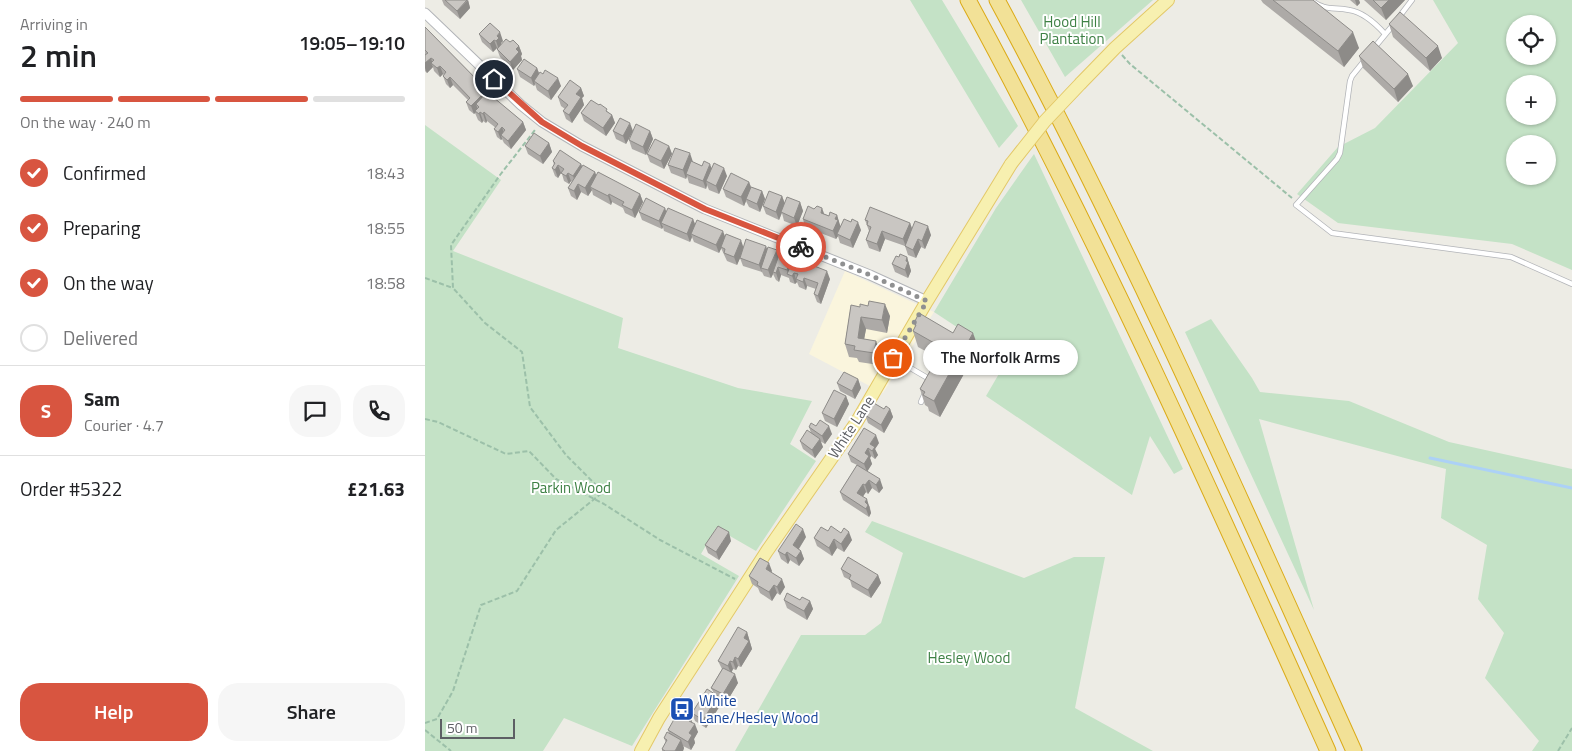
<!DOCTYPE html>
<meta charset="utf-8">
<style>
body{margin:0;font-family:"Titillium Web",sans-serif;background:#f6f6f6;color:#202124;height:100vh;display:flex;flex-direction:column;font-size:19px;white-space:nowrap}
*{box-sizing:border-box;margin:0}
p{font-size:16px;color:#757577}
.icon{flex:none;width:28px;height:28px;fill:none;stroke:currentColor;stroke-width:2;stroke-linecap:round;stroke-linejoin:round}
.map{position:relative;flex:1;overflow:hidden}
.side{display:flex;flex-direction:column;background:#fff;width:425px}
.side>*{flex:none}
.buttons{position:absolute;left:1081px;top:15px;display:grid;gap:10px}
.buttons a{display:grid;place-items:center;width:50px;height:50px;border-radius:50%;background:#fff;box-shadow:0 1px 4px #0004;font-size:25px}
.scale{position:absolute;left:15px;bottom:12px;width:75px;box-sizing:border-box;padding-left:5px;border:2px solid #5d5f64;border-top:0;font-size:14px;line-height:18px;white-space:nowrap;color:#5d5f64;-webkit-text-stroke:4px #fff;paint-order:stroke}
.pin{position:absolute;display:grid;place-items:center;width:42px;height:42px;color:#fff;margin:-21px;border:2px solid #fff;border-radius:50%;box-shadow:0 1px 5px #0007}
.courier{position:absolute;display:grid;place-items:center;width:50px;height:50px;margin:-25px;border:4px solid #d85540;border-radius:50%;background:#fff;color:#222;box-shadow:0 1px 6px #0007}
.bubble{position:absolute;height:35px;border-radius:18px;background:#fff;box-shadow:0 1px 4px #0004;font-size:16px;font-weight:600;line-height:35px;text-align:center}
.headline em{font-style:normal;font-weight:600}
.headline div{display:flex;flex-direction:column-reverse}
.headline{display:flex;align-items:center;justify-content:space-between;height:85px;padding:0 20px}
h1{font-size:32px;font-weight:600;line-height:38px}
.bar{display:grid;grid-template-columns:repeat(4,1fr);gap:8px 5px;align-content:center;height:60px;padding:0 20px}
.bar i{height:6px;border-radius:4px;background:#e0e0e0}
.bar .on{background:#d85540}
.bar p{grid-column:span 4}
.line{display:flex;align-items:center;gap:12px;padding:0 20px;border-top:1px solid #e0e0e0}
.line div{flex:1}
.round{display:grid;place-items:center;flex:none;width:52px;height:52px;border-radius:20px;background:#f6f6f6}
ol{padding:0 20px;list-style:none}
li{display:flex;align-items:center;gap:15px;height:55px}
li p{margin-inline-start:auto}
li .icon{padding:5px;border-radius:50%;background:#d85540;color:#fff;stroke-width:4}
li:last-child{color:#757577}
li i{width:28px;height:28px;border:2px solid #e0e0e0;border-radius:50%}
.cta{display:flex;gap:10px;margin-top:auto;padding:10px 20px}
.cta a{flex:1;height:58px;border-radius:20px;background:#d85540;color:#fff;font-size:20px;font-weight:600;line-height:58px;text-align:center}
.cta a+a{background:#f6f6f6;color:#202124}
main{display:flex;flex:1;min-height:0}
.map>svg:first-child{display:block}
.commercial{fill:#faf5dd}
.green{fill:#c4e2c6;fill-rule:evenodd}
.lines{fill:none;stroke-linecap:round;stroke-linejoin:round}
.stream{stroke:#acd1f6;stroke-width:3}
.lane-casing{stroke:#b2b4b8;stroke-width:6}
.street-casing{stroke:#b2b4b8;stroke-width:11}
.primary-casing{stroke:#e3c868;stroke-width:14}
.highway-casing{stroke:#dbaa17;stroke-width:17}
.path{stroke:#9cc0a9;stroke-width:2;stroke-dasharray:5 2.5;stroke-linecap:butt}
.lane{stroke:#fff;stroke-width:4.5}
.street{stroke:#fff;stroke-width:9}
.primary{stroke:#f7f0b0;stroke-width:12}
.highway{stroke:#f2e197;stroke-width:15}
.primary-bridge-casing{stroke:#e3c868;stroke-width:14;stroke-linecap:butt}
.primary-bridge{stroke:#f7f0b0;stroke-width:12}
.wall{fill:#adaaa7}
.shaded-wall{fill:#8d8b88}
.building{fill:#c9c6c2;stroke:#8d8b88}
.done{stroke:#8f9091;stroke-width:5;stroke-dasharray:0 9}
.route{stroke:#d85540;stroke-width:6}
.labels{text-anchor:middle;dominant-baseline:central;stroke-width:4;stroke-linejoin:round;paint-order:stroke}
.park-label{font-size:15px;fill:#3e8145;stroke:#fff}
.street-label{font-size:15px;fill:#5d5f64;stroke:#fff}
.transit-label{font-size:15px;fill:#164399;stroke:#fff;text-anchor:start}
</style>
<main>
<section class="side">
<div class="headline"><div><h1>2 min</h1><p>Arriving in</p></div><em>19:05–19:10</em></div>
<div class="bar"><i class="on"></i><i class="on"></i><i class="on"></i><i></i><p>On the way · 240 m</p></div>
<ol>
<li><svg class="icon" aria-label="check" viewBox="0 0 24 24"><path d="M5 12l5 5 9-10"/></svg>Confirmed<p>18:43</p></li>
<li><svg class="icon" aria-label="check" viewBox="0 0 24 24"><path d="M5 12l5 5 9-10"/></svg>Preparing<p>18:55</p></li>
<li><svg class="icon" aria-label="check" viewBox="0 0 24 24"><path d="M5 12l5 5 9-10"/></svg>On the way<p>18:58</p></li>
<li><i></i>Delivered</li>
</ol>
<div class="line" style="height:90px"><b class="round" style="background:#d85540;color:#fff">S</b><div><b>Sam</b><p>Courier · 4.7</p></div><a class="round"><svg class="icon" aria-label="chat" viewBox="0 0 24 24"><path d="M4 5h16v11H9l-5 4z"/></svg></a><a class="round"><svg class="icon" aria-label="phone" viewBox="0 0 24 24"><path d="M5 4h4l2 5-3 2q2 4 5 5l2-3 5 2v4C11 20 4 13 5 4z"/></svg></a></div>
<div class="line" style="height:65px"><div>Order #5322</div><b>£21.63</b></div>
<div class="cta"><a>Help</a><a>Share</a></div>
</section>
<div class="map">
<svg width="1147" height="751" viewBox="0 0 1147 751">
<rect width="100%" height="100%" fill="#edece5"/>
<path class="commercial" d="M420,271l89,41 -51,81 -74,-39z"/>
<path class="green" d="M485,0h32l76,126 -19,22z
M596,0h132l-88,77z
M1008,0h139v270l-60,-26 -174,-21 -41,-29 41,-47 37,-19 83,-85zM1090,24h32v32h-32zM1090,84h32v32h-32zM1090,144h32v32h-32z
M0,125l76,55 -48,71 170,67 -5,30 120,40 74,13 -22,43 26,17 -60,90 -40,-23 -15,26 38,22 -107,170 -68,-28 -21,33h-118z
M609,154l149,315 -9,5 -24,-38 -18,59 -146,-99 21,-36 -73,-48 62,-104z
M786,319l41,59 8,14 89,9 100,41 123,27v282h-40l7,-10 -54,-63 19,-45 -26,-34 9,-54 -46,-27 5,-49 -187,-50 55,191 -129,-278z
M447,521l152,57 50,-21h31l-30,151 78,43h-418l66,-116h64l16,-12 22,-70 -38,-21z"/>
<g class="lines">
<path class="stream" d="M1005,458l142,30"/>
<defs>
<path id="lane" d="M886,0c14,11 21,7 38,10 14,2 27,14 36,24
M974,17l13,-17
M949,48l19,-23
M940,60l-13,16 -2,5 -10,72 -3,6 -41,46 36,28 179,24 61,27
M470,359l36,21
M496,402l4,-9"/>
<path id="street" d="M0,13l96,92 21,17 40,24 123,63 165,66 57,26"/>
<path id="primary" d="M656,83l34,-35 53,-48
M216,751l18,-33 108,-167 89,-128 71,-122 84,-137"/>
<path id="highway" d="M543,0c133,244 246,498 360,751
M572,0c132,244 243,498 357,751"/>
</defs>
<use href="#lane" class="lane-casing"/>
<use href="#street" class="street-casing"/>
<use href="#primary" class="primary-casing"/>
<use href="#highway" class="highway-casing"/>
<path class="path" d="M697,55l8,9 162,134
M0,278l28,10 -2,-43 49,-70 35,-45
M0,419l13,3 68,32 23,-3 27,28 48,25 56,36 75,39
M0,723l12,-4 16,-28 28,-86 36,-14 39,-61 47,-38 -37,-37 -36,-48 -8,-55 -37,-29 -32,-35
M0,730l26,21
M1133,751l14,-23"/>
<use href="#lane" class="lane"/>
<use href="#street" class="street"/>
<use href="#primary" class="primary"/>
<use href="#highway" class="highway"/>
<defs>
<path id="primary-bridge" d="M586,164l34,-43 36,-38"/>
</defs>
<use href="#primary-bridge" class="primary-bridge-casing"/>
<use href="#primary-bridge" class="primary-bridge"/>
</g>
<path class="wall" d="M17,0h26l2,8 -10,11 -16,-14z
M836,0h52l46,48 -15,19 -81,-64z
M925,0h9l1,3 -3,3z
M939,0h41l-19,20z
M964,24l53,34 -12,13 -37,-34z
M0,27l62,63v2l36,30 3,8 -15,19 -7,-6 -2,-4 -1,1 -4,-3 -3,-8 2,-1 -9,-7 -1,2 -3,-2 -1,2 -4,-3 -3,-7 -1,1 -5,-4 -3,-8 2,-2 -15,-15 -3,3 -4,-4 -3,-8 1,-1 -1,-1 -3,3 -6,-6 -1,-4 -6,6 -2,-2z
M54,34l24,7 -2,2v1l9,-2 9,4 3,8 -1,2 1,4 -9,10 -13,-13 -3,-8v-1l-4,4 -11,-10z
M934,56l54,30 -15,16 -35,-34z
M112,68l2,5 22,13 -10,14 -14,-10 -2,-6 -1,2 -14,-9 -3,-8z
M156,88l3,8 -2,2 2,7 -12,18 -6,-4 -3,-8 2,-2 -4,-3 -3,-9z
M174,105l13,10 3,8 -9,13 -22,-15 -3,-8z
M188,131h20l-7,13 -10,-5z
M225,131l3,8 -7,16 -14,-6 -3,-9z
M124,143l3,9 -9,12 -15,-10 -3,-8z
M244,146l3,8 -8,15 -14,-7 -3,-8z
M128,161l28,3 1,2 13,6 1,4 44,18 3,8 -8,16 -10,-5 -2,-5 -11,-6 -1,3 -18,-10 -1,-5 -4,6 -7,-4 -4,8 -6,-4 -3,-8 4,-6 -1,-1 -2,3 -5,-3 -2,-7 -1,-1 -3,5 -3,-2 -3,-8 2,-3z
M267,162l35,14 -8,18 -10,-4 -2,-5 -1,4 -17,-6 -2,-7 -1,3 -15,-6 -3,-8z
M324,182l2,5 11,4 3,8 -5,13 -11,-5 -3,-6 -2,5 -18,-9 -3,-8z
M357,196l3,8 15,-2 3,9 -6,15 -13,-5 -2,-8 -3,7 -13,-6 -3,-8z
M241,211l27,8 2,5 30,14 18,10 24,2 12,5 13,1 1,4 37,19 -9,25 -4,-2 -3,-8 2,-5 -9,-3 -1,4 -7,-3 -2,-5 -2,2 -5,-2 -1,-4 -8,-3 -2,7 -3,-2 -3,-6 -2,4 -7,-2 -2,-4 -19,-6 -3,-8 -3,7 -10,-4 -6,-13 -2,5 -25,-11 -2,-5 -2,5 -26,-11 -1,-4 -1,2 -20,-9 -3,-8z
M400,214l4,2 8,-1 3,12 21,3 -8,18 -13,-5 -2,-7 -2,3 -31,-12 -2,-8z
M440,220l45,3 2,6 19,6 -6,14 -4,-2 -5,11 -8,-3 -3,-9 -20,-7 -5,13 -11,-4 -3,-8 3,-9z
M474,257h8l4,14 -3,7 -13,-6 -3,-8z
M426,305l39,11 -3,17 -21,-4 -2,10 17,15 -2,11 -20,-3 -2,-4 -8,-1 -4,-13z
M489,323l65,26 -3,5 2,7 -8,14 -5,-3 -25,45 -11,-6 -1,-4 -3,-2 -5,-16 18,-31 -20,-11 -5,-16 2,-4z
M433,379l3,9 -6,11 -15,-8 -3,-8z
M421,396l3,8 -12,23 -12,-6 -3,-8z
M459,409h6l3,8 -9,16 -16,-10 -3,-8z
M391,426l16,8 -7,10 -5,-3 3,6 -8,11 -12,-9 -3,-8 11,-8 -2,-6z
M454,443l-4,6 3,6 -3,4 -4,-3 -1,2 2,6 -5,7 16,17 -4,5 -7,-5 -4,6 -2,-2 -3,4 7,11v1l1,5 -2,4 -26,-17 -3,-8 17,-27 -6,-3 -3,-8z
M403,531l24,9 -8,12 -7,-4 -5,8 -15,-10 -3,-8z
M381,537l-7,12 2,2 3,8 -5,7 -9,-6 -2,4 -7,-5 -3,-8z
M306,541l-12,19 -11,-7 -3,-8z
M416,569l37,6 3,8 -10,15 -19,-11 -2,-7 -6,-3z
M347,571l-1,1 14,15 -5,8 -3,-2 -5,8 -12,-8 -2,-5 -6,-4 -3,-8z
M359,600h16l10,1 3,8 -6,11 -20,-12z
M322,632l5,17 -11,18 -3,-1 -2,4 -3,-1 -2,3 7,11 -12,20 -7,-5 2,6 -15,24 -11,-7 -3,-8 22,-20 -3,-5 11,-19 -4,-8z
M267,722l6,10 -4,7 1,4 -4,7 -8,-4 1,2 -1,3h-21v-2l4,-6 -2,-5 5,-5 -1,-3z"/>
<path class="shaded-wall" d="M43,0l2,8 -10,11 -3,-8z
M930,0h4l1,3 -3,3z
M964,0h16l-19,20 -5,-12z
M75,32l3,9 -2,2 1,3 -3,4 -3,-9 1,-5z
M928,32l6,16 -15,19 -6,-16z
M69,40l3,8 -4,4 -3,-8z
M94,46l3,8 -1,2 1,4 -9,10 -3,-8 6,-13z
M1013,46l4,12 -12,13 -4,-13z
M6,58l2,7 -2,-2 2,4 -6,6 -2,-5v-5z
M15,66l3,8 -3,3 -3,-9z
M112,68l3,8 -6,5 1,3 -1,2 -3,-8z
M983,74l5,12 -15,16 -4,-13z
M25,77l3,8 -3,3 -3,-8z
M133,78l3,8 -10,14 -3,-9z
M156,88l3,8 -2,2 2,7 -12,18 -3,-8 7,-21z
M62,90l3,8 -11,9 -3,-3 2,6 -4,4 -3,-8z
M55,112l3,9 -1,2 -3,-9z
M59,112l3,9 -1,2 -3,-9z
M187,115l3,8 -9,13 -3,-8z
M98,122l3,8 -15,19 -3,-8z
M205,123l3,8 -7,13 -3,-8z
M77,127l3,9 -4,-1 1,4 -1,1 -3,-8z
M225,131l3,8 -7,16 -3,-8z
M124,143l3,9 -9,12 -3,-8z
M244,146l3,8 -8,15 -3,-8z
M265,153l3,9 -7,12 1,2 -1,3 -3,-9z
M156,164l3,8 -8,12 -3,-8z
M285,164l3,8 -7,9 1,4 -1,4 -3,-8z
M133,165l3,8 -3,5 -3,-8z
M299,168l3,8 -8,18 -3,-8z
M170,172l3,8 -8,7 2,3 -4,6 -3,-8z
M143,173l3,8 -2,3 -3,-8z
M324,182l3,8 -6,9v2l-2,5 -3,-9z
M153,184l3,8 -4,8 -3,-9z
M337,191l3,8 -5,13 -3,-8z
M184,194l3,8 -1,3 -3,-9z
M215,194l3,8 -8,16 -3,-8z
M357,196l3,8 -6,16 -3,-8z
M375,202l3,9 -6,15 -3,-8z
M240,208l3,8 -7,7 2,4 -1,2 -3,-8z
M397,208l3,8 -4,-3z
M412,215l4,13 -4,6 1,2 -2,3 -3,-8 2,-12z
M268,219l3,8 -5,7 1,3 -2,5 -3,-8z
M433,222l3,8 -8,18 -3,-8z
M485,223l3,8 -7,16 -3,-8z
M503,226l3,9 -6,14 -3,-8z
M298,231l3,8 -7,14 -3,-8z
M457,231l3,8 -5,13 -3,-8z
M493,239l3,8 -5,11 -3,-8z
M316,240l3,9 -7,16 -3,-8z
M341,246l3,8 -8,14 1,5 -3,-8z
M352,250l3,9 -7,13v2l-2,4 -3,-8z
M367,256l3,8 -7,10 -1,-4z
M482,257l4,14 -3,7 -3,-8 1,-9z
M353,267l3,8 -2,7 -3,-9z
M402,271l3,8 -9,25 -3,-8z
M369,273l3,9 -2,2 -3,-8z
M379,278l3,8 -1,4 -3,-8z
M460,304l5,12 -3,17 -5,-13z
M436,317l5,12 -4,22 -4,-13z
M548,333l6,16 -3,5 2,7 -8,14 -6,-16 4,-17z
M451,341l5,13 -2,11 -5,-12z
M534,356l6,16 -25,45 -6,-16z
M433,379l3,9 -6,11 -3,-8z
M421,396l3,8 -12,23 -3,-8z
M465,409l3,8 -9,16 -3,-8z
M404,426l3,8 -7,10 -3,-8z
M451,435l3,8 -4,6 3,6 -3,4 -5,-15z
M395,439l3,8 -8,11 -3,-8z
M443,448l3,8 -1,2 2,6 -5,8 -3,-8 1,-11z
M455,479l3,9 -4,5 -3,-8z
M444,480l3,8 -4,6 -3,-9z
M438,484l3,8 -6,9 -3,-8z
M442,499l4,14 -2,4 -3,-8 -1,-7z
M378,529l3,8 -10,16 -3,-8z
M304,532l2,9 -12,19 -3,-8z
M424,532l3,8 -8,12 -3,-8z
M409,539l3,9 -5,8 -3,-8z
M376,551l3,8 -5,7 -3,-8z
M362,552l3,8 -2,4 -3,-9z
M344,563l3,8 -3,6 -3,-8z
M453,575l3,8 -10,15 -3,-8z
M357,579l3,8 -5,8 -3,-8z
M349,585l3,8 -5,8 -3,-9z
M385,601l3,8 -6,11 -3,-9z
M322,632l5,17 -11,18 -3,-8 6,-21z
M310,657l3,9 -2,4 -3,-8z
M305,661l3,8 -2,5 -3,-8z
M310,674l3,9 -12,20 -3,-9z
M293,696l3,8 -15,24 -3,-8z
M266,718l2,8 2,-2 3,8 -4,7 1,4 -4,7 -3,-8 1,-9v-12z
M256,740l3,8 -1,3h-8z"/>
<path class="building" d="M20,0h22l-10,11z
M848,0h40l40,32 -15,19z
M948,0h16l-8,8z
M975,12l38,34 -12,12 -37,-34z
M65,23l10,9 -3,4 2,2 -3,3 -2,-1 -4,4 -11,-10z
M0,27l62,63 -16,16 -5,-4 4,-4 -20,-21 -3,3 -4,-4 3,-4 -6,-6 -3,2 -6,-5 3,-3 -3,-2 -6,5v-8l3,-2 -3,-3z
M81,39l4,3 3,-2 6,6 -3,3 3,3 -9,10 -13,-13z
M948,41l35,33 -14,15 -35,-33z
M99,59l13,9 -6,10 -14,-9z
M120,70l13,8 -10,13 -14,-10 6,-9 3,2z
M145,80l11,8 -5,6 5,3 -12,18 -6,-4 5,-6 -10,-8z
M62,92l36,30 -15,19 -7,-6 4,-5 -3,-3 -4,5 -4,-3 4,-5 -14,-12 -1,2 -3,-2 -1,2 -4,-3 4,-4 -3,-3z
M166,100l8,5 1,-1 7,5 -1,2 6,4 -9,13 -22,-15z
M195,118l10,5 -7,13 -10,-5z
M211,124l14,7 -7,16 -14,-7z
M109,133l15,10 -9,13 -15,-10z
M230,139l14,7 -8,15 -14,-7z
M250,148l15,5 -7,17 -15,-5z
M135,150l21,14 -8,12 -5,-3 -2,3 -5,-3 3,-4 -6,-4 -3,5 -3,-2 3,-5 -2,-2z
M266,161l11,5 2,-5 6,3 -7,17 -17,-7z
M289,163l10,5 -8,18 -10,-5z
M158,165l12,7 -10,16 -7,-4 -4,7 -6,-3z
M173,172l42,22 -8,16 -10,-5 2,-3 -15,-8 -1,2 -18,-9z
M306,173l18,9 -8,15 -18,-8z
M326,187l11,4 -5,13 -11,-5z
M344,191l13,5 -6,16 -13,-6z
M362,197l13,5 -6,16 -13,-6z
M221,198l19,10 -6,13 -20,-9z
M383,206l6,3 3,-3 5,2 -1,5 8,3 1,-4 7,3 -2,4 3,1 -5,11 -30,-12z
M445,207l40,16 -7,16 -21,-8 -5,13 -11,-4 5,-13 -4,-2 1,-4 -3,-1z
M243,208l25,11 -6,15 -26,-11z
M419,219l7,3 1,-3 6,3 -8,18 -13,-6z
M272,220l26,11 -7,14 -25,-11z
M490,221l13,5 -6,15 -4,-2 -5,11 -8,-4z
M301,234l15,6 -7,17 -10,-4 1,-4 -4,-2z
M321,239l20,7 -7,19 -19,-7z
M343,247l9,3 -9,20 -7,-2z
M355,252l12,4 -5,14 -9,-3 -2,6 -3,-1z
M475,254l7,3 -1,4 2,1 -3,8 -13,-6 4,-8 3,1z
M369,258l33,13 -9,25 -4,-2 4,-11 -14,-5 -1,4 -7,-3 2,-5 -4,-1 -2,3 -5,-2z
M444,301l16,3 -3,16 -21,-3 -3,21 18,3 -2,12 -20,-3 1,-4 -10,-2 6,-39 9,2v-3l8,2z
M494,313l34,20 5,-9 15,9 -5,9 4,3 -8,14 -5,-3 -25,45 -11,-6 2,-3 -5,-3 23,-41 -30,-17 3,-6 -2,-2z
M419,372l14,7 -6,12 -15,-8z
M409,390l12,6 -12,23 -12,-6z
M447,402l12,7 2,-3 4,3 -9,16 -16,-10z
M395,420l9,6 -7,10 -13,-9 2,-4 5,3z
M439,428l12,7 -6,9 5,3 -3,4 -4,-3 -3,5 4,3 -5,8 -16,-10z
M382,430l13,9 -8,11 -12,-9z
M432,465l23,14 -4,6 -7,-5 -4,5 -2,-1 -6,9 10,6 -2,3 3,3 -2,4 -26,-17z
M371,524l7,5 -10,16 8,6 -5,7 -9,-6 -2,3 -7,-4z
M293,526l11,6 -13,20 -11,-7z
M406,526l10,7 3,-5 5,4 -8,12 -7,-5 -5,9 -15,-10 7,-11 7,4z
M423,557l30,18 -10,15 -19,-11 2,-4 -10,-6z
M335,558l9,5 -3,6 16,10 -5,8 -3,-2 -5,7 -12,-7 1,-3 -9,-6z
M362,593l13,7 2,-3 8,4 -6,10 -20,-11z
M313,627l9,5 -3,6 5,3 -11,18 -3,-2 -2,5 -3,-1 -2,5 -10,-5z
M298,668l12,6 -12,20 -12,-6z
M282,689l11,7 -15,24 -11,-7z
M252,714l5,3 2,-3 7,4 -2,3 6,3 -6,9 3,2 -4,7 -20,-12z
M242,732l14,8 -6,11h-10l-3,-2 5,-9 -3,-2z"/>
<g class="lines">
<path class="done" d="M376,247l69,28 57,26 -34,57"/>
<path class="route" d="M69,79l48,43 40,24 123,63 96,38"/>
</g>
<defs>
<symbol id="bus-square" viewBox="-11 -11 22 22"><rect x="-9" y="-9" width="18" height="18" rx="4" fill="#1a4fb4" stroke="#fff"/><path d="M-5-6H5V4H4V6H2V4H-2V6H-4V4H-5ZM-3.5-4V0h7V-4ZM-3.5 1.2v1.5H-2V1.2ZM2 1.2v1.5H3.5V1.2Z" fill="#fff"/></symbol>
</defs>
<g fill-rule="evenodd">
<use href="#bus-square" x="243" y="695" width="28" height="28"/>
</g>
<g class="labels">
<g class="park-label">
<text x="647" y="21">Hood Hill<tspan x="647" dy="17">Plantation</tspan></text>
<text x="146" y="487">Parkin Wood</text>
<text x="544" y="657">Hesley Wood</text>
</g>
<g class="street-label">
<text transform="translate(426 427) rotate(-57)">White Lane</text>
</g>
<g class="transit-label">
<text x="274" y="700">White<tspan x="274" dy="17">Lane/Hesley Wood</tspan></text>
</g>
</g>
</svg>
<div class="buttons">
<a><svg class="icon" aria-label="locate" viewBox="0 0 24 24"><circle cx="12" cy="12" r="6"/><path d="M12 2v4M12 18v4M2 12h4M18 12h4"/></svg></a>
<a>+</a>
<a>−</a>
</div>
<div class="scale">50 m</div>
<div class="pin" style="left:468px;top:358px;background:#ea580c"><svg class="icon" aria-label="bag" viewBox="0 0 24 24"><path d="M5 8h14l-1 12H6zM9 8a3 3 0 0 1 6 0"/></svg></div>
<div class="pin" style="left:69px;top:79px;background:#1f2937"><svg class="icon" aria-label="home" viewBox="0 0 24 24"><path d="M3 11l9-7 9 7M6 9v11h12V9"/></svg></div>
<div class="courier" style="left:376px;top:247px"><svg class="icon" aria-label="bike" viewBox="0 0 24 24"><circle cx="6" cy="16" r="4"/><circle cx="18" cy="16" r="4"/><path d="M6 16l4-8h5l3 8M10 8l3 8H6M13 5h3"/></svg></div>
<div class="bubble" style="left:498px;top:340px;width:155px">The Norfolk Arms</div>
</div>
</main>
